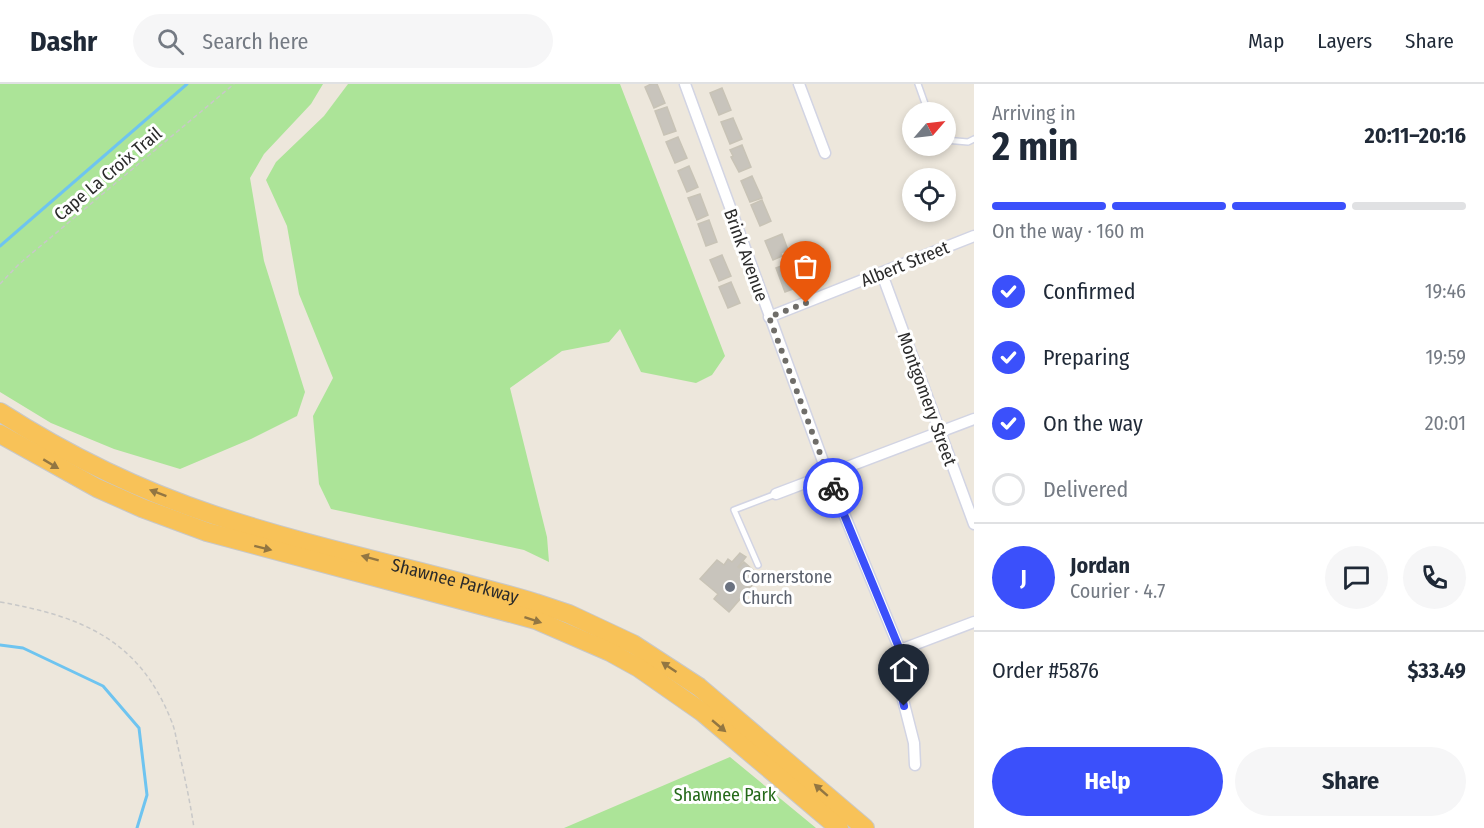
<!DOCTYPE html>
<meta charset="utf-8">
<style>
body{margin:0;font-family:"Fira Sans Condensed",sans-serif;background:#f6f6f7;color:#1f2937;height:100vh;display:flex;flex-direction:column;font-size:22px;white-space:nowrap}
*{box-sizing:border-box;margin:0}
p{font-size:20px;color:#747a83}
.icon{flex:none;width:33px;height:33px;fill:none;stroke:currentColor;stroke-width:2;stroke-linecap:round;stroke-linejoin:round}
.map{position:relative;flex:1;overflow:hidden}
.panel{display:flex;flex-direction:column;background:#fff;width:510px}
.panel>*{flex:none}
.needle{width:39px;rotate:62deg}
.buttons{position:absolute;left:902px;top:18px;display:grid;gap:12px}
.buttons a{display:grid;place-items:center;width:54px;height:54px;border-radius:50%;background:#fff;box-shadow:0 3px 9px #0003;font-size:30px}
.pin{position:absolute;display:grid;place-items:center;width:51px;height:51px;color:#fff;margin:-62px -26px;border-radius:50% 50% 50% 0;rotate:-45deg;box-shadow:0 0 6px #0007}
.pin .icon{rotate:45deg}
.courier{position:absolute;display:grid;place-items:center;width:60px;height:60px;margin:-30px;border:4px solid #3b50fb;border-radius:50%;background:#fff;color:#222;box-shadow:0 2px 8px #0007}
.overview em{font-style:normal;font-weight:700}
.overview div{display:flex;flex-direction:column-reverse}
.overview{display:flex;align-items:center;justify-content:space-between;height:102px;padding:0 18px}
h1{font-size:39px;font-weight:700;line-height:45px}
.bar{display:grid;grid-template-columns:repeat(4,1fr);gap:9px 6px;align-content:center;height:72px;padding:0 18px}
.bar i{height:8px;border-radius:4px;background:#e0e1e3}
.bar .active{background:#3b50fb}
.bar p{grid-column:span 4}
.line{display:flex;align-items:center;gap:15px;padding:0 18px;border-top:2px solid #e0e1e3}
.line div{flex:1}
.round{display:grid;place-items:center;flex:none;width:63px;height:63px;border-radius:32px;background:#f6f6f7}
ol{padding:0 18px;list-style:none}
li{display:flex;align-items:center;gap:18px;height:66px}
li p{margin-inline-start:auto}
li .icon{padding:6px;border-radius:50%;background:#3b50fb;color:#fff;stroke-width:4}
li:last-child{color:#747a83}
li i{width:33px;height:33px;border:3px solid #e0e1e3;border-radius:50%}
.primary-button{display:flex;gap:12px;margin-top:auto;padding:12px 18px}
.primary-button a{flex:1;height:69px;border-radius:36px;background:#3b50fb;color:#fff;font-size:24px;font-weight:700;line-height:69px;text-align:center}
.primary-button a+a{background:#f6f6f7;color:#1f2937}
header{display:flex;align-items:center;gap:36px;box-sizing:border-box;height:84px;padding:0 30px;background:#fff;border-bottom:2px solid #e0e1e3}
header strong{font-size:28px}
nav{display:flex;gap:33px;margin-inline-start:auto;font-size:21px}
.search{width:420px;height:54px;background:#f6f6f7;display:flex;align-items:center;gap:15px;box-sizing:border-box;padding:0 21px;border-radius:33px;color:#747a83;font-size:22px}
main{display:flex;flex:1;min-height:0}
.map>svg:first-child{display:block}
.green{fill:#ace498}
.lines{fill:none;stroke-linecap:round;stroke-linejoin:round}
.stream{stroke:#6ec4f0;stroke-width:3}
.building{fill:#c8c4bc;stroke:#c8c3b6;stroke-width:1.5}
.service-casing{stroke:#d2d4e3;stroke-width:8}
.minor-casing{stroke:#d2d4e3;stroke-width:13}
.trunk-casing{stroke:#c8c8c8;stroke-width:20}
.path{stroke:#c8c8c8;stroke-width:1.5;stroke-dasharray:4.5 3;stroke-linecap:butt}
.service{stroke:#fff;stroke-width:5}
.minor{stroke:#fff;stroke-width:10}
.trunk{stroke:#f8c258;stroke-width:18}
.oneway{fill:#927642}
.done{stroke:#6f6d69;stroke-width:6;stroke-dasharray:0 10.8}
.route{stroke:#3b50fb;stroke-width:8}
.worship-dot{fill:#6b7280;stroke:#fff;stroke-width:2}
.labels{text-anchor:middle;dominant-baseline:central;stroke-width:6;stroke-linejoin:round;paint-order:stroke}
.street-label{font-size:18px;fill:#2b2b2b;stroke:#fff}
.worship-label{font-size:18px;fill:#5b616d;stroke:#fff;text-anchor:start}
.park-label{font-size:18px;fill:#246919;stroke:#fff}
</style>
<header>
<strong>Dashr</strong>
<div class="search"><svg class="icon" aria-label="search" viewBox="0 0 24 24"><circle cx="10" cy="10" r="6"/><path d="M15 15l6 6"/></svg>Search here</div>
<nav><a>Map</a><a>Layers</a><a>Share</a></nav>
</header>
<main>
<div class="map">
<svg width="974" height="744" viewBox="0 0 974 744">
<rect width="100%" height="100%" fill="#ede7dc"/>
<path class="green" d="M0,0h323l-12,20 -47,50 -14,24 14,83 41,131 -8,24 -46,23 -71,30 -66,-20 -63,-26 -51,-31z
M348,0h272l105,272 -13,19 -16,8 -55,-11 -21,-43 -11,13 -47,9 -52,37 37,149 2,25 -25,-12 -193,-41 -12,-25 -6,-68 20,-38 -34,-84 -12,-68 -21,-46 10,-18 48,-46z
M730,673l86,71h-252z"/>
<g class="lines">
<path class="stream" d="M0,162l187,-162
M0,561l23,3 80,38 36,42 8,67 -10,33"/>
</g>
<path class="building" d="M651,0h6l8,19 -11,5 -9,-21z
M722,4l9,22 -12,5 -9,-22z
M667,23l9,24 -12,4 -9,-24z
M733,34l9,21 -12,5 -9,-22z
M678,53l9,21 -12,5 -9,-21z
M742,61l9,22 -12,5 -8,-15 2,-1 -3,-6z
M689,82l9,21 -11,5 -9,-21z
M752,92l10,22 -12,4 -9,-21z
M700,110l8,21 -11,5 -9,-22z
M762,116l9,21 -11,5 -9,-21z
M709,136l8,22 -11,4 -8,-22z
M782,150l6,16 -7,3 1,3 -9,4 -8,-19z
M722,171l9,21 -12,5 -9,-21z
M789,179l9,24 -13,5 -9,-24z
M731,198l9,21 -12,5 -9,-21z
M740,469l6,4 -8,10 1,1 5,-6 16,14 -31,36 -15,-13 4,-5 -18,-15 17,-19 7,5 4,-6 4,3z"/>
<g class="lines">
<defs>
<path id="service" d="M918,0l10,28
M945,56l23,2 6,-3
M758,481l-24,-55 42,-16"/>
<path id="minor" d="M685,0l143,391 72,175v38l14,55 1,22
M799,0l26,69
M882,190l92,250
M769,233l205,-81
M776,410l198,-75
M900,566l74,-28"/>
<g id="trunk">
<path id="s1" d="M0,328c67,43 139,78 214,103 105,35 215,56 322,88l33,11 64,30 66,43 166,141"/>
<path d="M0,350l97,54 45,20 65,24 329,88 74,32 29,16 63,44 137,116"/>
</g>
</defs>
<use href="#service" class="service-casing"/>
<use href="#minor" class="minor-casing"/>
<use href="#trunk" class="trunk-casing"/>
<path class="path" d="M0,200l19,-20 215,-180
M0,518c80,14 139,37 171,118 4,9 5,18 7,27 6,27 12,54 16,81"/>
<use href="#service" class="service"/>
<use href="#minor" class="minor"/>
<use href="#trunk" class="trunk"/>
</g>
<defs><path id="oneway-solid" d="M-6-.8H1V-3.2L6.5 0L1 3.2V.8H-6Z" transform="scale(1.5)"/></defs>
<g class="oneway">
<use href="#oneway-solid" transform="translate(51 380) rotate(31)"/>
<use href="#oneway-solid" transform="translate(158 409) rotate(-159)"/>
<use href="#oneway-solid" transform="translate(263 464) rotate(14)"/>
<use href="#oneway-solid" transform="translate(370 474) rotate(-165)"/>
<use href="#oneway-solid" transform="translate(533 536) rotate(18)"/>
<use href="#oneway-solid" transform="translate(669 583) rotate(-146)"/>
<use href="#oneway-solid" transform="translate(719 642) rotate(40)"/>
<use href="#oneway-solid" transform="translate(821 706) rotate(-139)"/>
</g>
<g class="lines">
<path class="done" d="M806,219l-37,14 64,171"/>
<path class="route" d="M833,404l67,162v38l4,18"/>
</g>
<circle class="worship-dot" cx="730" cy="503" r="6"/>
<g class="labels">
<g class="street-label">
<text transform="translate(108 90) rotate(-40)">Cape La Croix Trail</text>
<text transform="translate(746 171) rotate(70)">Brink Avenue</text>
<text transform="translate(905 180) rotate(-22)">Albert Street</text>
<text transform="translate(927 315) rotate(70)">Montgomery Street</text>
<text stroke="none"><textPath href="#s1" startOffset="488">Shawnee Parkway</textPath></text>
</g>
<g class="worship-label">
<text x="742" y="493">Cornerstone<tspan x="742" dy="21">Church</tspan></text>
</g>
<g class="park-label">
<text x="725" y="711">Shawnee Park</text>
</g>
</g>
</svg>
<div class="buttons">
<a><svg class="needle" viewBox="-14 -14 28 28"><path d="M0-13l5 13h-10z" fill="#e53935"/><path d="M0 13l5-13h-10z" fill="#747a83"/></svg></a>
<a><svg class="icon" aria-label="locate" viewBox="0 0 24 24"><circle cx="12" cy="12" r="6"/><path d="M12 2v4M12 18v4M2 12h4M18 12h4"/></svg></a>
</div>
<div class="pin" style="left:806px;top:219px;background:#ea580c"><svg class="icon" aria-label="bag" viewBox="0 0 24 24"><path d="M5 8h14l-1 12H6zM9 8a3 3 0 0 1 6 0"/></svg></div>
<div class="pin" style="left:904px;top:622px;background:#1f2937"><svg class="icon" aria-label="home" viewBox="0 0 24 24"><path d="M3 11l9-7 9 7M6 9v11h12V9"/></svg></div>
<div class="courier" style="left:833px;top:404px"><svg class="icon" aria-label="bike" viewBox="0 0 24 24"><circle cx="6" cy="16" r="4"/><circle cx="18" cy="16" r="4"/><path d="M6 16l4-8h5l3 8M10 8l3 8H6M13 5h3"/></svg></div>
</div>
<section class="panel">
<div class="overview"><div><h1>2 min</h1><p>Arriving in</p></div><em>20:11–20:16</em></div>
<div class="bar"><i class="active"></i><i class="active"></i><i class="active"></i><i></i><p>On the way · 160 m</p></div>
<ol>
<li><svg class="icon" aria-label="check" viewBox="0 0 24 24"><path d="M5 12l5 5 9-10"/></svg>Confirmed<p>19:46</p></li>
<li><svg class="icon" aria-label="check" viewBox="0 0 24 24"><path d="M5 12l5 5 9-10"/></svg>Preparing<p>19:59</p></li>
<li><svg class="icon" aria-label="check" viewBox="0 0 24 24"><path d="M5 12l5 5 9-10"/></svg>On the way<p>20:01</p></li>
<li><i></i>Delivered</li>
</ol>
<div class="line" style="height:108px"><b class="round" style="background:#3b50fb;color:#fff">J</b><div><b>Jordan</b><p>Courier · 4.7</p></div><a class="round"><svg class="icon" aria-label="chat" viewBox="0 0 24 24"><path d="M4 5h16v11H9l-5 4z"/></svg></a><a class="round"><svg class="icon" aria-label="phone" viewBox="0 0 24 24"><path d="M5 4h4l2 5-3 2q2 4 5 5l2-3 5 2v4C11 20 4 13 5 4z"/></svg></a></div>
<div class="line" style="height:78px"><div>Order #5876</div><b>$33.49</b></div>
<div class="primary-button"><a>Help</a><a>Share</a></div>
</section>
</main>
